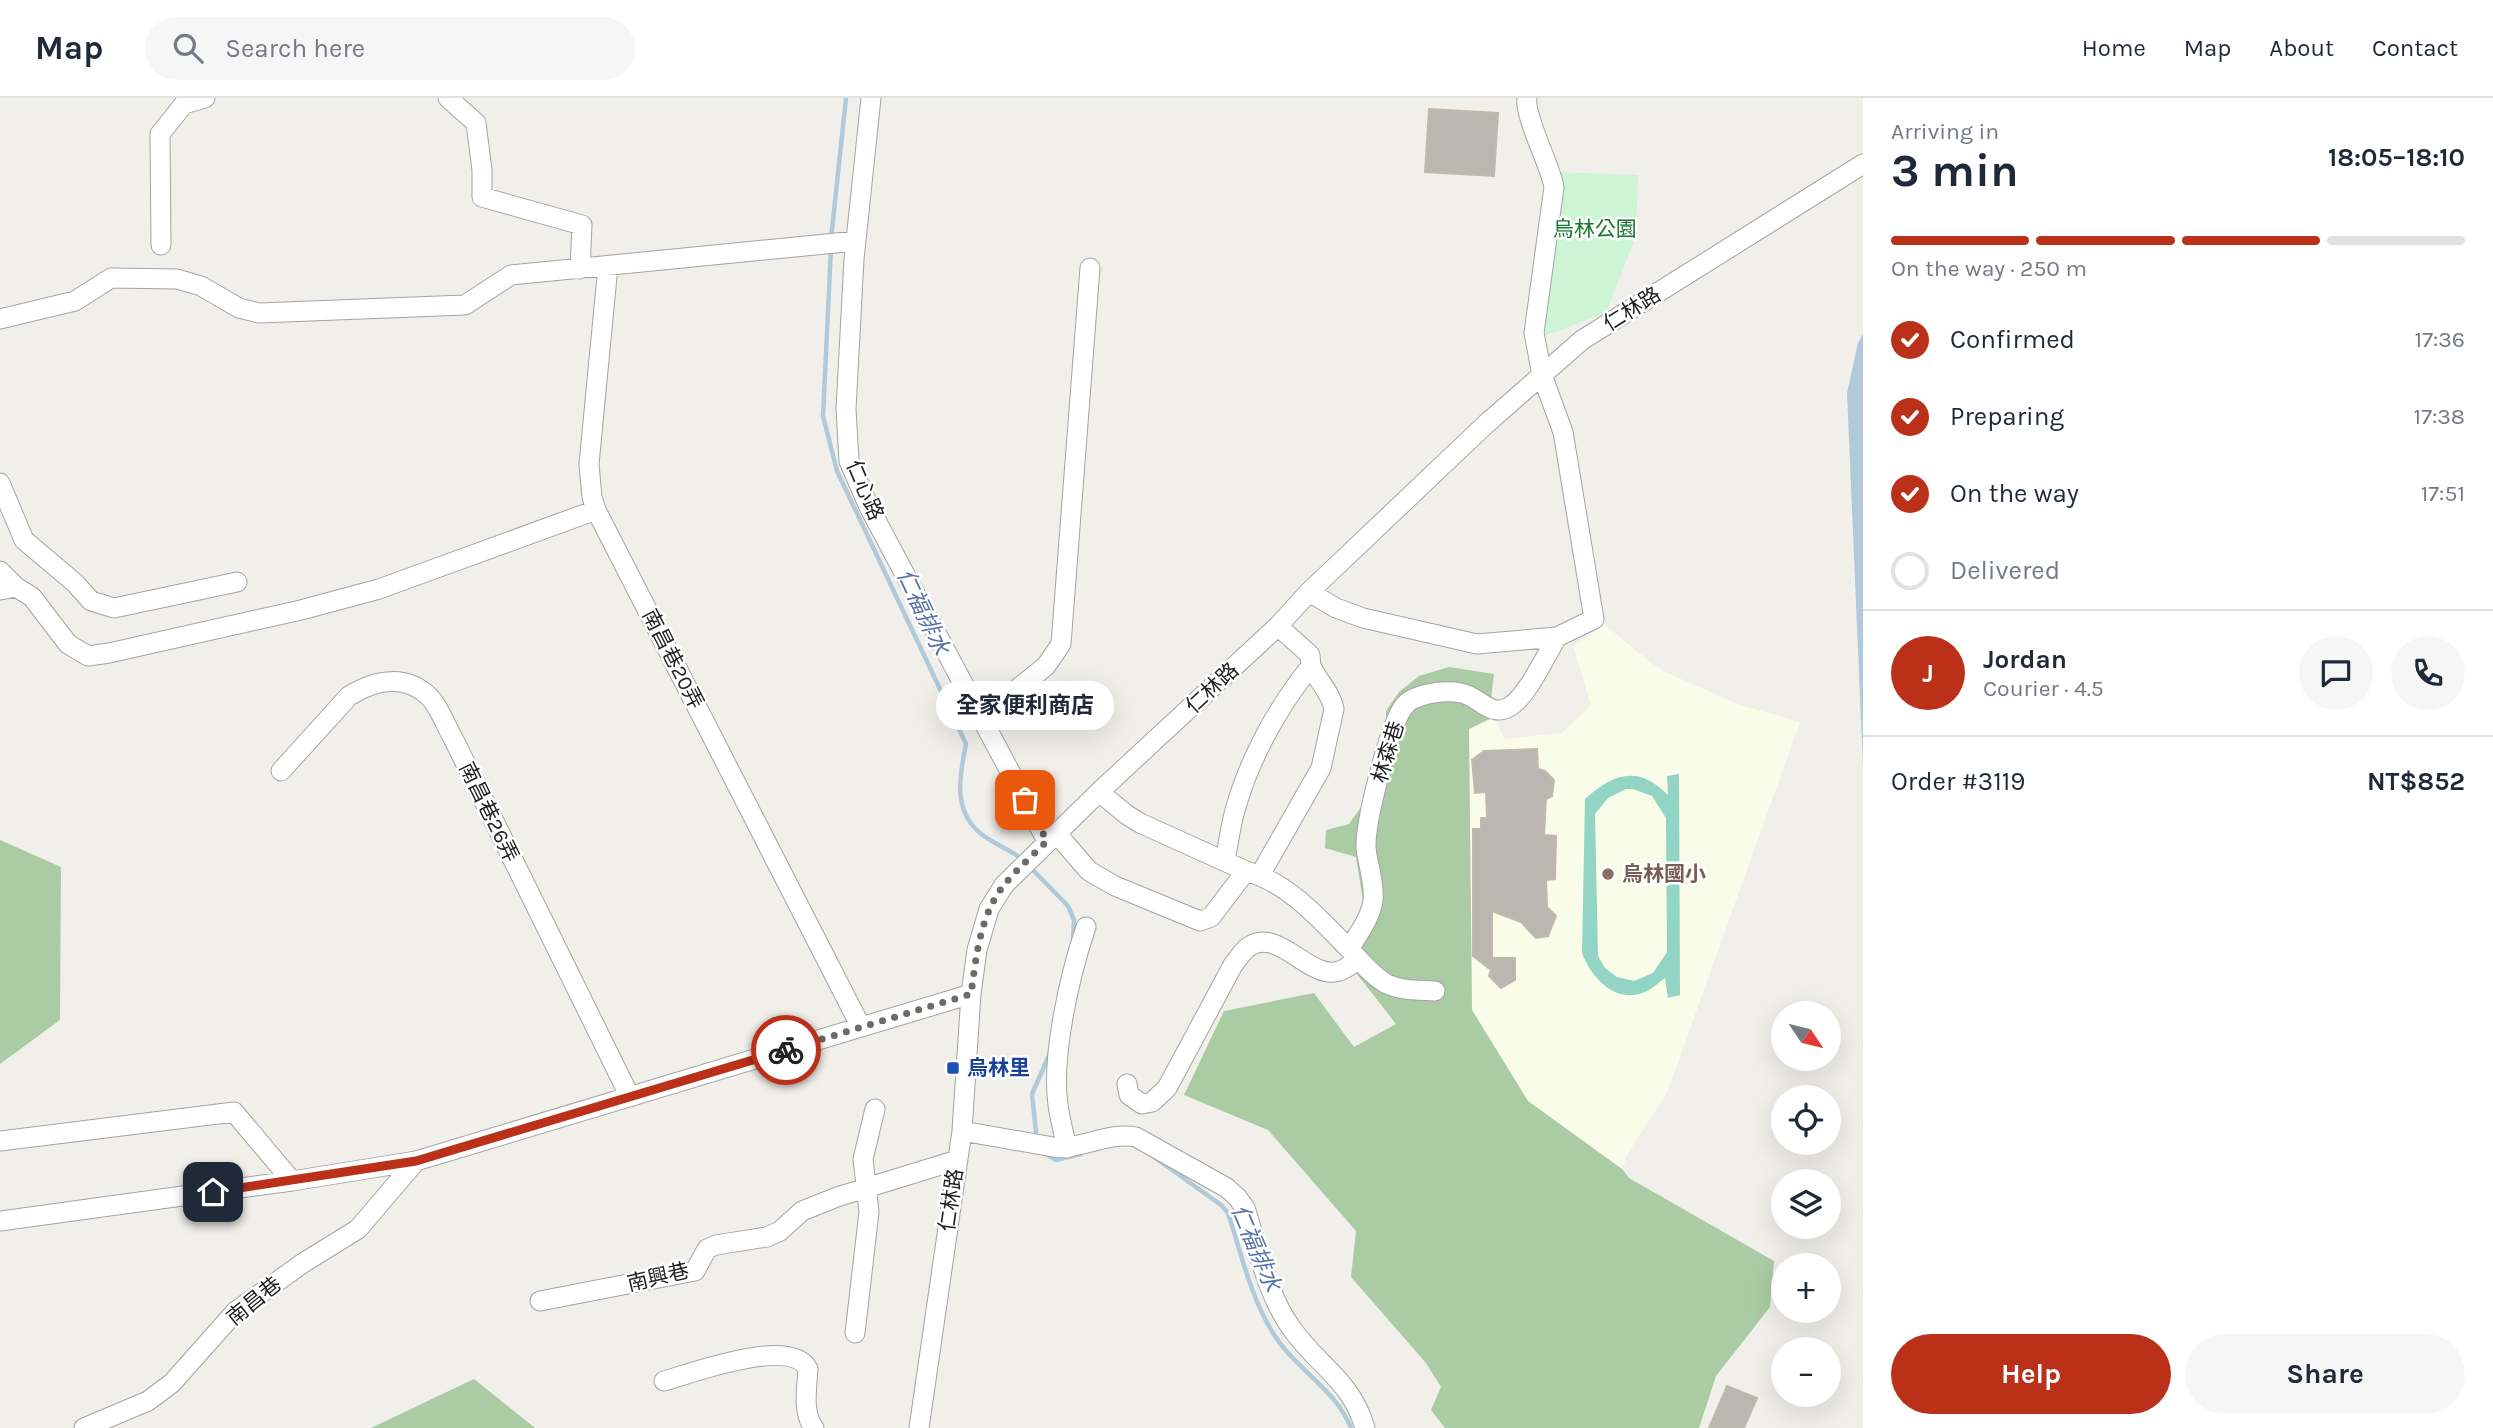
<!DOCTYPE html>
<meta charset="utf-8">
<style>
body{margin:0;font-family:Karla,"Noto Sans TC",sans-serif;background:#f6f6f7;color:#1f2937;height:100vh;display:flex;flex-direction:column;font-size:26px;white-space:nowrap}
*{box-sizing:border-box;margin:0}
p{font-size:23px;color:#747a83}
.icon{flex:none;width:38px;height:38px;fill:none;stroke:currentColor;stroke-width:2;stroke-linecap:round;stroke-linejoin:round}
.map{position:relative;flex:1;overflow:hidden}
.details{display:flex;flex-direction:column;background:#fff;width:630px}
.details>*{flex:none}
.needle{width:46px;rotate:125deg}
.tools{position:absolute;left:1771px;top:903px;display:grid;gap:14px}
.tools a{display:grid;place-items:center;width:70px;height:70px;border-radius:50%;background:#fff;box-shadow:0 7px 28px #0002;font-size:35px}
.pin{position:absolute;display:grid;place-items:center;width:60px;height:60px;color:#fff;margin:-30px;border-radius:14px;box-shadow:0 4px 10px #0006}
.courier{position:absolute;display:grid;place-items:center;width:70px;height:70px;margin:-35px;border:5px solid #ba3019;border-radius:50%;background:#fff;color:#222;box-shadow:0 2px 9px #0007}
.bubble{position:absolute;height:49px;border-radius:24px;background:#fff;box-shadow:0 7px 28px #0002;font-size:23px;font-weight:700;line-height:49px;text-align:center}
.headline em{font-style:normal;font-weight:700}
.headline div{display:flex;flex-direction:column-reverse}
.headline{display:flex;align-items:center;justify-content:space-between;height:119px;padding:0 28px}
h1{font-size:46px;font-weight:700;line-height:52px}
.bar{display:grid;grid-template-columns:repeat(4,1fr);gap:10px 7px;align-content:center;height:84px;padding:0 28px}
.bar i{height:9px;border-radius:5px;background:#e0e1e3}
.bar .on{background:#ba3019}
.bar p{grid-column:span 4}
.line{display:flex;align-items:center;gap:18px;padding:0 28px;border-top:2px solid #e0e1e3}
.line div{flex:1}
.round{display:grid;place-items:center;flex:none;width:74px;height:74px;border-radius:37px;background:#f6f6f7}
ol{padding:0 28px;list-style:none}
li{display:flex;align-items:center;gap:21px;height:77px}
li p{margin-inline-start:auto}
li .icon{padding:7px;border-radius:50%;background:#ba3019;color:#fff;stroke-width:4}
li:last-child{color:#747a83}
li i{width:38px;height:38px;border:4px solid #e0e1e3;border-radius:50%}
.cta{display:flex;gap:14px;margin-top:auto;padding:14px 28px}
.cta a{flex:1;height:80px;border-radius:42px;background:#ba3019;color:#fff;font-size:28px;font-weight:700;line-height:80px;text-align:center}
.cta a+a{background:#f6f6f7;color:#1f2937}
header{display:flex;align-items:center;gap:42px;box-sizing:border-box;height:98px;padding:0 35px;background:#fff;border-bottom:2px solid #e0e1e3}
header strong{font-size:33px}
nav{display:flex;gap:38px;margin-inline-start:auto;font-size:24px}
.search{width:490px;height:63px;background:#f6f6f7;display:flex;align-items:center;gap:18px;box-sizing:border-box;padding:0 24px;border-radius:38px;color:#747a83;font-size:26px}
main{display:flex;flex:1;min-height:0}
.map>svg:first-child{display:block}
.education{fill:#f9fce8}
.forest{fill:#aacba4}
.park{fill:#cef4d6}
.pitch{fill:#92d5c5;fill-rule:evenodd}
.water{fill:#b0cad9}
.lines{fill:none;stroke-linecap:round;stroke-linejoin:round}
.stream{stroke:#b0cad9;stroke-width:4.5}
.building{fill:#bab6b0;stroke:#c1b9ae;stroke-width:2}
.minor-casing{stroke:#a3a3a3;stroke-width:21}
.minor{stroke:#fff;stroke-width:19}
.done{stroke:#6a6a68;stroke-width:7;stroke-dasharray:0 12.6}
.route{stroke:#ba3019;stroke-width:9}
.education-dot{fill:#8d6e63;stroke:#fff;stroke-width:2.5}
.transit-dot{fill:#1a4fb4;stroke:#fff;stroke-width:2.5}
.labels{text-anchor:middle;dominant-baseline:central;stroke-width:5;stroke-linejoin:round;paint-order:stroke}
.park-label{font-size:21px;fill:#1a752f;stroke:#fff}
.street-label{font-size:21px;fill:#222;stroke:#fff}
.education-label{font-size:21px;font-weight:bold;fill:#785e54;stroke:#fff;text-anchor:start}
.transit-label{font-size:21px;font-weight:bold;fill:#164399;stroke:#fff;text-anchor:start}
.water-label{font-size:23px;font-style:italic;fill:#5975a7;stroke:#fff}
</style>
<header>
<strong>Map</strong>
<div class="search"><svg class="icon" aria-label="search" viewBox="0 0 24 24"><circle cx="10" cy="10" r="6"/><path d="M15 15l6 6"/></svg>Search here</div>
<nav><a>Home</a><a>Map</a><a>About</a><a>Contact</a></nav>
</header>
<main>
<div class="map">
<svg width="1863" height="1330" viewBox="0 0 1863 1330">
<rect width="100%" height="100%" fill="#f1efea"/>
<path class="education" d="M1605,527l45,37 15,10 75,33 60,17 -133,371 -39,60 -6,16 -94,-68 -56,-91 -3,-282 25,-11 11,22 57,-6 29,-28 -18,-59z"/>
<path class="forest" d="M1449,569l45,7 -4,33 4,10 -25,12 3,281 56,91 94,68 7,9 145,83 -4,46 -54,69 -17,52h-254l-14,-18 10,-23 -15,-24 -75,-86 5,-46 -88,-101 -84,-35 40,-84 90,-18 40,54 42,-23 -39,-50 9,-55 -10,-62 -31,-9 1,-18 23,-6 27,-38 10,-61v-14l13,-19 20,-16z
M0,742l61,27 -1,153 -60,44z
M474,1281l61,49h-164z"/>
<path class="park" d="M1561,74l77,3 -2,61 -30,77 -62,23z"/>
<path class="pitch" d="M1679,676l1,221 -12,3 -3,-20c-6,4 -12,10 -18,13 -30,15 -55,-12 -65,-38l3,-154c29,-26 53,-34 83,-4l-1,-19zM1626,691h7l19,7 14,22 1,134 -14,21 -19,8 -17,-4 -12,-9 -7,-12 -3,-142 13,-16z"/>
<path class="water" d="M1863,236v433l-16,-374 11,-50z"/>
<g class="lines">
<path class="stream" d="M831,141l15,-141
M831,150l-8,168 14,55 129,273c-6,30 -14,66 14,89 13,11 30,16 43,27
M1029,768l39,40 6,14 -1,18
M1036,1034l-4,-38 18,-41
M1046,1056l10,6 25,-6
M1154,1059l67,48 7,8c13,40 23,85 45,120 22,36 63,56 78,95"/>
</g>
<path class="building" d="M1429,11l69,4 -4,63 -69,-4z
M1537,651l1,20 7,2 9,9 -2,16 -6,3 -2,36 12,1 -1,43 -9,1 1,27 9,9 -8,20 -12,2 -15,-16 -29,-11v47h23v22l-14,8 -12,-12 2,-6 -18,-14v-127h8v-11h6l-1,-26 -11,1 -3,-33 12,-9z
M1727,1288l30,12 -13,30h-35z"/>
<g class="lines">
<defs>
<path id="minor" d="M448,0l28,25 6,47v27l100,28 -2,44
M871,0l-17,161 -8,150 3,52 20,46 178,334
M161,147l-1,-111 24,-30 21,-6
M608,168l-19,198 3,33 4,13 265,517
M0,221l75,-18 36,-23 66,1 24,7 38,22 20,5 206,-8 46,-30 345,-34
M0,385l24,57 51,43 16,18 23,7 123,-26
M0,473l16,16
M0,492l16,-3 16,10 36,47 20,12 21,-3 192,-43 78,-21 217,-79
M1309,494l27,16 27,10 114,26 80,-7 37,-18 -31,-187 -21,-57 -8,-42 20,-146c-4,-23 -30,-70 -27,-89
M981,620l65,-52 15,-22 29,-376
M281,673l68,-75c27,-17 60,-23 84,5 8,11 14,27 21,39l176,357
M1099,694l28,23 13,8 106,48c42,12 72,46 102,77 12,12 24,28 39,36 15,7 32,6 48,7
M1056,735l33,38 26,15 85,35 11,-4 35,-46
M1225,763c3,-15 5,-32 9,-47 14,-53 43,-106 77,-148l-1,-11 -32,-29
M1260,777l61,-107 13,-59c-3,-16 -16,-28 -23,-43
M1349,851c9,-15 21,-30 24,-48 2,-18 -5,-35 -7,-53 -1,-26 22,-116 36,-139 9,-16 42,-19 59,-16 18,3 29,25 48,14 18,-10 37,-52 48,-70
M1127,986l2,11 13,9 10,-2 15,-14 66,-123c4,-5 9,-13 14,-17 30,-24 62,33 92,23 7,-2 14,-8 20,-12
M962,1033l97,17c25,-1 52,-16 77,-11l91,51 10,9 8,11c13,40 22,87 47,121 27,38 59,51 73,99
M0,1043l234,-29 58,69
M1067,1050c-3,-14 -7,-29 -9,-43 -7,-49 12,-131 28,-178
M0,1123l292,-40 124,-20
M540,1203l155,-30 12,-22 9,-4 51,-8 13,-6 22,-20 35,-14 120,-37
M855,1235l14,-121 -6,-53 12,-50
M664,1283c28,-8 127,-45 144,-12 -1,18 -6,44 6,59
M84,1330l64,-27 24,-18 64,-72 67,-48 55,-34 58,-68 555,-167
M919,1330l43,-297 9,-137 6,-44 12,-41 15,-24 95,-93 179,-166 31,-34 177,-168 96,-84 281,-176"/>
</defs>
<use href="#minor" class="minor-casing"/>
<use href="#minor" class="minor"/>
</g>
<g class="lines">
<path class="done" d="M786,952l185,-56c5,-37 9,-79 33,-109 13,-16 29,-30 43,-44l-22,-41"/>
<path class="route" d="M213,1094l203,-31 370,-111"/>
</g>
<circle class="education-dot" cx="1608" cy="776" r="7"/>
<rect class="transit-dot" x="946" y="963" width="14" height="14" rx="3.5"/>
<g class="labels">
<g class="park-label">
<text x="1595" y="131">烏林公園</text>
</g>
<g class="street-label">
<text transform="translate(1632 211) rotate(-32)">仁林路</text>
<text transform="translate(865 392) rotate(67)">仁心路</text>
<text transform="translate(673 561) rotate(63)">南昌巷20弄</text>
<text transform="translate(1212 590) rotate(-43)">仁林路</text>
<text transform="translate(1388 654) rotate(-73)">林森巷</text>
<text transform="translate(489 714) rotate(64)">南昌巷26弄</text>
<text transform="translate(951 1102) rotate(-82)">仁林路</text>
<text transform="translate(658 1179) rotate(-13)">南興巷</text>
<text transform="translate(254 1203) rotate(-39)">南昌巷</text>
</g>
<g class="education-label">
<text x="1622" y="776">烏林國小</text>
</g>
<g class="transit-label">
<text x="967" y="970">烏林里</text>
</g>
<g class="water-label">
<text transform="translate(923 514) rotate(65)">仁福排水</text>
<text transform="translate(1256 1150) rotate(67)">仁福排水</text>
</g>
</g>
</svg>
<div class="tools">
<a><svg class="needle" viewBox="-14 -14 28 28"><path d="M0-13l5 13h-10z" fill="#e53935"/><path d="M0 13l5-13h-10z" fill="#747a83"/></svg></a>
<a><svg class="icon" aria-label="locate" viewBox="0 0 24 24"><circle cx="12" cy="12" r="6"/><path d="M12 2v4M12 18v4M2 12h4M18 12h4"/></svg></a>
<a><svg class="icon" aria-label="layers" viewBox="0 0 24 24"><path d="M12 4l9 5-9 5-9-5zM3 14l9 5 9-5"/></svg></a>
<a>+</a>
<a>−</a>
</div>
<div class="pin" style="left:1025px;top:702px;background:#ea580c"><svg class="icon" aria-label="bag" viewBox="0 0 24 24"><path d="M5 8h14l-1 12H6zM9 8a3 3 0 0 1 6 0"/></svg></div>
<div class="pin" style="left:213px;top:1094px;background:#1f2937"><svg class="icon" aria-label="home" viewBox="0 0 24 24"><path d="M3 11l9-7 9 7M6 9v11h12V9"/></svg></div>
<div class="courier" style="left:786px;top:952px"><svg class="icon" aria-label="bike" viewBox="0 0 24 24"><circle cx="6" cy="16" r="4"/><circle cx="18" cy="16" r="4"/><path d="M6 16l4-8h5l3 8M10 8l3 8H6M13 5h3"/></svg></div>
<div class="bubble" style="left:936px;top:583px;width:178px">全家便利商店</div>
</div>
<section class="details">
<div class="headline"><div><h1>3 min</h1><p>Arriving in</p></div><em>18:05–18:10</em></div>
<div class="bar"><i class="on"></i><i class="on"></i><i class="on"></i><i></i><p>On the way · 250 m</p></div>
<ol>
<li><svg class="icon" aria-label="check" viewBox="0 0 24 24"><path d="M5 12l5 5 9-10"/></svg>Confirmed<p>17:36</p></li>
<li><svg class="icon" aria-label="check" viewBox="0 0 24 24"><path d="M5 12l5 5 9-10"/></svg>Preparing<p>17:38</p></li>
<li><svg class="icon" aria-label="check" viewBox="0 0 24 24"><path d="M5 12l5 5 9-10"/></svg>On the way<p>17:51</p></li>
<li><i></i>Delivered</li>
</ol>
<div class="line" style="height:126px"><b class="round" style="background:#ba3019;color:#fff">J</b><div><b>Jordan</b><p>Courier · 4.5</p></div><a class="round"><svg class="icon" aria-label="chat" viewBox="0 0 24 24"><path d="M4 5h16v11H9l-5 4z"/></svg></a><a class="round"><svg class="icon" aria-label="phone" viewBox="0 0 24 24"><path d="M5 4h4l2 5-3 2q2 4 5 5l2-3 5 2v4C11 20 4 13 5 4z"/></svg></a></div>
<div class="line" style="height:91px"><div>Order #3119</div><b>NT$852</b></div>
<div class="cta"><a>Help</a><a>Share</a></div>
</section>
</main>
